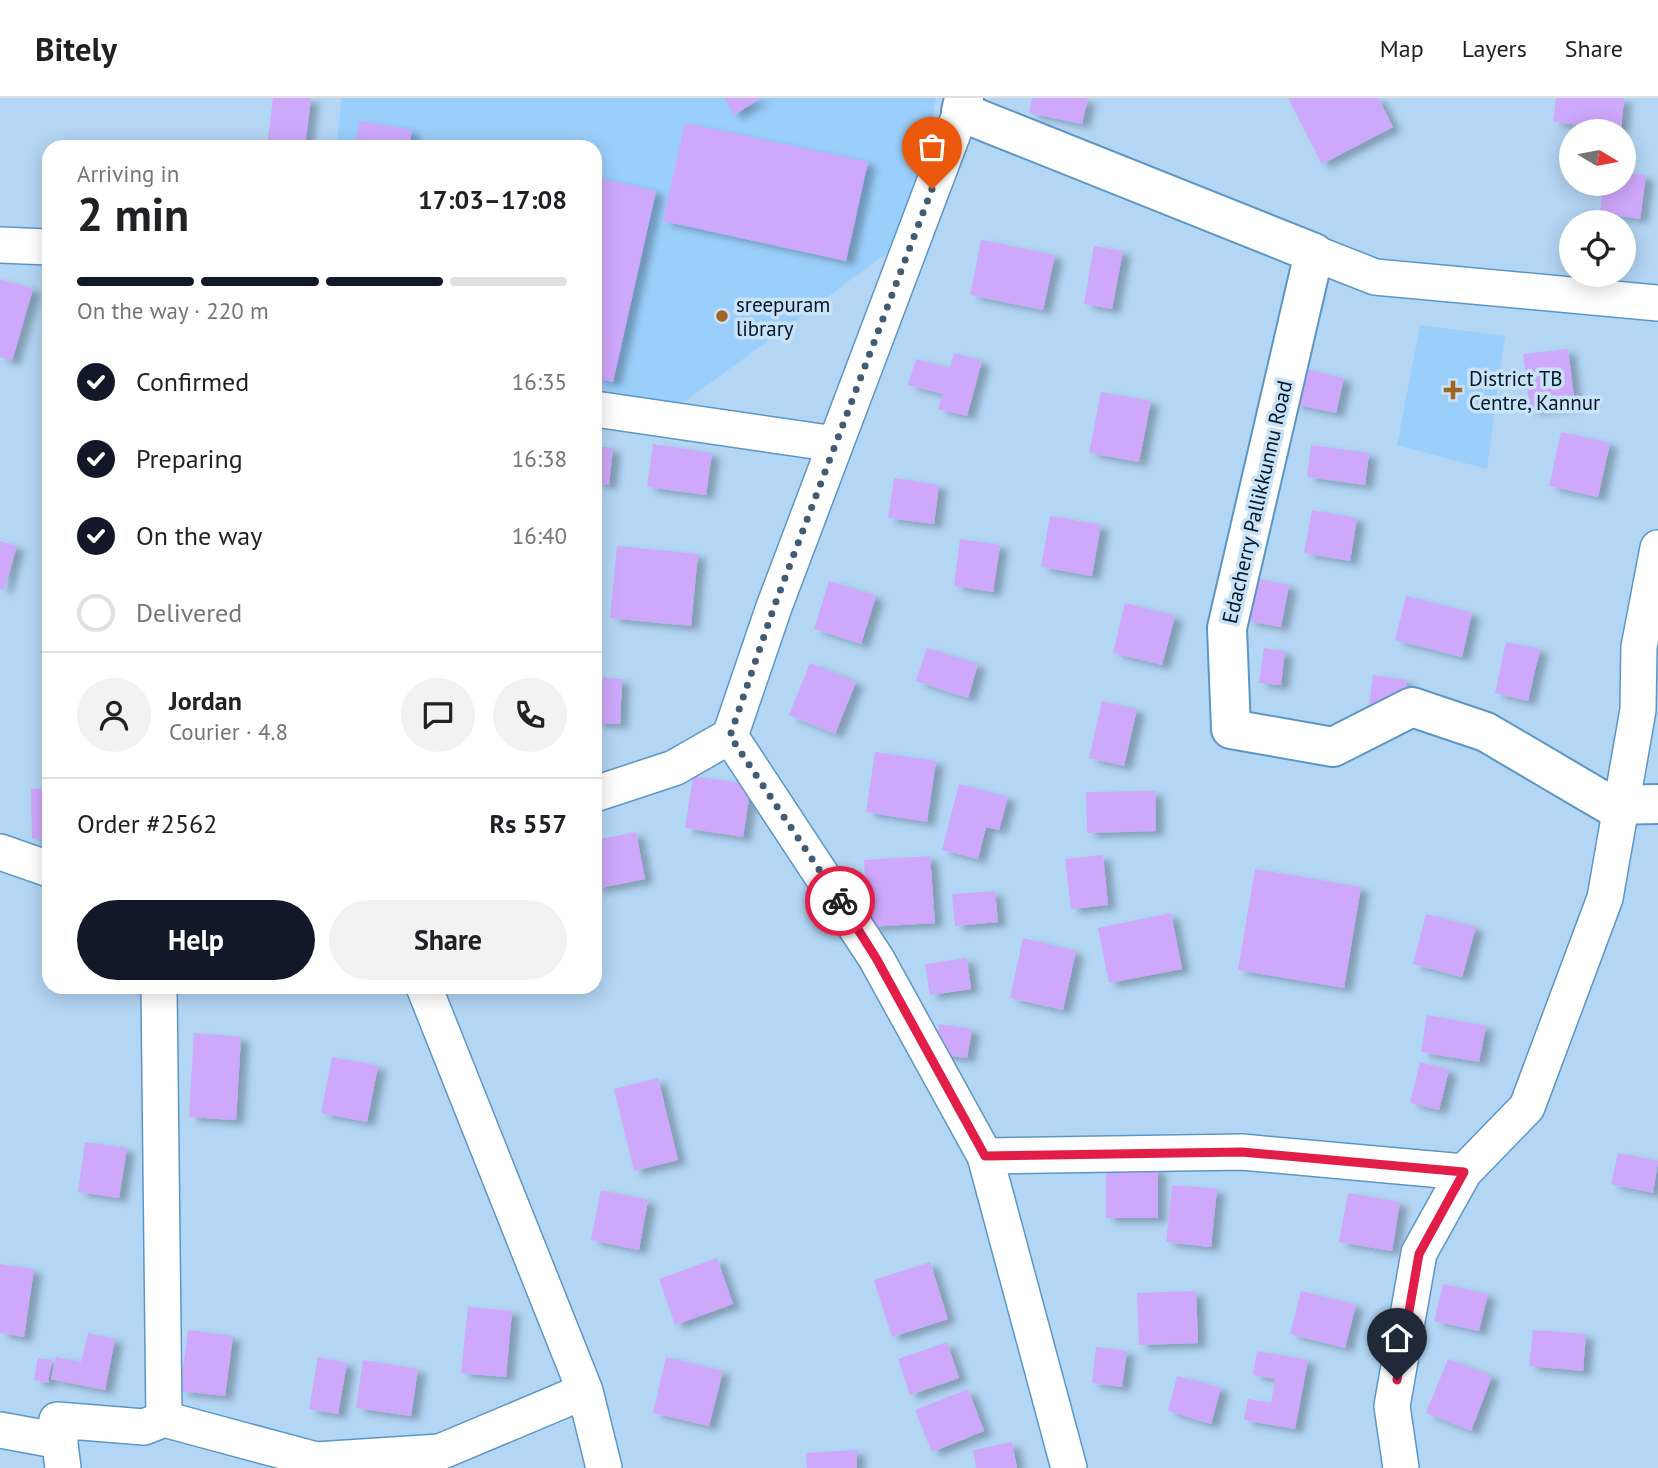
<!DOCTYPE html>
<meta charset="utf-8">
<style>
body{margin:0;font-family:"PT Sans",sans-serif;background:#f2f2f2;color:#202124;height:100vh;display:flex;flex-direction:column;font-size:26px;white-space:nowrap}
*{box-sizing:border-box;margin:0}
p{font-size:23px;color:#757577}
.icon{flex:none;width:38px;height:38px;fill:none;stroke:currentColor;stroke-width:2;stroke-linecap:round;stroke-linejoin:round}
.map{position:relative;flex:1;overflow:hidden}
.details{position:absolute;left:42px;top:42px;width:560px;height:854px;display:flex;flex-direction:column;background:#fff;border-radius:21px;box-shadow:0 4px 18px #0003}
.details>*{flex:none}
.needle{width:46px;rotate:100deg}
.fabs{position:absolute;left:1559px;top:21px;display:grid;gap:14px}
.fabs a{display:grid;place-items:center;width:77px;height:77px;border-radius:50%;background:#fff;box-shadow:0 4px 18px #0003;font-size:35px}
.pin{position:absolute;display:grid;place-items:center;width:60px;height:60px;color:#fff;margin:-72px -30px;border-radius:50% 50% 50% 0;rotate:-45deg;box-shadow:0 0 7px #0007}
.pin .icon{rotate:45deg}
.courier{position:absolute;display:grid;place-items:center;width:70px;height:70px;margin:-35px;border:5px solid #e11d48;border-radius:50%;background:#fff;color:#222;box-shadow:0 2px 9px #0007}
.head em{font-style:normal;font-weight:600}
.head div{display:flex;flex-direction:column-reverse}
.head{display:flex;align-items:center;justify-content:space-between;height:119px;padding:0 35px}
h1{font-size:46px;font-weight:600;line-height:52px}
.bar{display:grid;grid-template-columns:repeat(4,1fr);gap:10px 7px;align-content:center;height:84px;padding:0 35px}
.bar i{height:9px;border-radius:5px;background:#e0e0e0}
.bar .selected{background:#111827}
.bar p{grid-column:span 4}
.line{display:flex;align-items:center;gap:18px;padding:0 35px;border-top:2px solid #e0e0e0}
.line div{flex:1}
.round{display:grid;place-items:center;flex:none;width:74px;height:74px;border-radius:37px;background:#f2f2f2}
ol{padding:0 35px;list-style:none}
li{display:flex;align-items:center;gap:21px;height:77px}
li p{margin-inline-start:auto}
li .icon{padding:7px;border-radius:50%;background:#111827;color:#fff;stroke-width:4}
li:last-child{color:#757577}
li i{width:38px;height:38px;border:4px solid #e0e0e0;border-radius:50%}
.action{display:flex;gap:14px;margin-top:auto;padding:14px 35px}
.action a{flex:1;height:80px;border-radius:42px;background:#111827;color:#fff;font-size:28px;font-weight:600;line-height:80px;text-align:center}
.action a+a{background:#f2f2f2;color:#202124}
header{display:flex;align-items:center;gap:42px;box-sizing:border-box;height:98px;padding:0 35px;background:#fff;border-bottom:2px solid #e0e0e0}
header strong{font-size:33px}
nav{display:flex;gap:38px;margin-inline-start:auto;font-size:24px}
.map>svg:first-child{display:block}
.built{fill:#9acefb}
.building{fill:#cea8fb;filter:url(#shadow)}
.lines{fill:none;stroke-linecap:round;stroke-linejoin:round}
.minor-casing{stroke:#5c96c6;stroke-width:38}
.secondary-casing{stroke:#5c96c6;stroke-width:42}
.minor{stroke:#fff;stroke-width:35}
.secondary{stroke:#fff;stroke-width:38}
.done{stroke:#405b72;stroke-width:7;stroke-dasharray:0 12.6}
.route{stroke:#e11d48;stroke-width:9}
.poi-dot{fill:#9f6524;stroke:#cae2f6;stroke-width:2.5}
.labels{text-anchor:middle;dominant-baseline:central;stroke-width:7;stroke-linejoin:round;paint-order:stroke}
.poi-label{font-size:21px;fill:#02192c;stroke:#cae2f6;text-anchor:start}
.street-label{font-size:21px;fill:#02192c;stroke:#cae2f6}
</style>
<header>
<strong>Bitely</strong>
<nav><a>Map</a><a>Layers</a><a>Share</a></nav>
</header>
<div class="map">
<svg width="1658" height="1370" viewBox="0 0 1658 1370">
<defs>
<filter id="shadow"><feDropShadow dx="8" dy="4.5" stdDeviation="3.5" flood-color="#0004"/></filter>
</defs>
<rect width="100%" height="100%" fill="#b3d6f5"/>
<path class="built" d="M342,0h594l-27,139 -256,188 -58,-14v-264h-259z
M1420,227l85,11 -18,133 -90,-24z"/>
<path class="building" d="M273,0h38l-6,49h-38z
M724,0h37l-27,17z
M1032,0h56l-6,26 -53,-11z
M1288,0h90l15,29 -71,37z
M1556,0h68l-3,31 -68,-7z
M360,23l52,9 -3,17h-54z
M685,25l183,39 -22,99 -183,-40z
M1624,75l22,2 -6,44 -40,-6 3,-29h21z
M595,79l61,14 -43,191 -18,-4z
M981,142l74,15 -12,55 -73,-15z
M1094,148l29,5 -11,58 -28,-5z
M0,181l33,10 -21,72 -12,-4z
M1568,251l7,56 -45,5 -7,-56z
M954,255l28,8 -15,55 -29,-7 5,-15 -35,-9 8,-26 34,9z
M1301,270l43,10 -8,35 -43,-9z
M1101,294l50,9 -12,61 -50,-9z
M1561,334l49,11 -12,54 -49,-11z
M653,346l59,9 -6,42 -59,-8z
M1311,347l58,8 -4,32 -58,-8z
M595,348l18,2 -4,37 -14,-2z
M894,380l45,7 -5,39 -46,-6z
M1312,412l45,8 -7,43 -46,-8z
M1050,418l51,9 -9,51 -51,-9z
M960,441l40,6 -7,47 -39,-6z
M0,443l17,5 -13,44 -4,-1z
M617,448l81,8 -7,72 -81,-8z
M1255,480l34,7 -8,42 -34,-6z
M829,483l47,15 -15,48 -47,-15z
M1406,498l66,17 -10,44 -67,-17z
M1125,505l50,13 -13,49 -49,-12z
M1506,544l34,7 -12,52 -33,-8z
M927,550l51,16 -10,34 -52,-17z
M1264,550l21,3 -4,34 -22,-2z
M810,565l46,19 -21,52 -46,-19z
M1373,577l34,5 -4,29 -34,-5z
M595,579l27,2 -2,45 -25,-1z
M1102,603l35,8 -13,57 -35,-8z
M875,654l61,9 -9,61 -61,-10z
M693,678l58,9 -8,52 -58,-9z
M959,686l49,13 -9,33 -13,-3 -8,32 -36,-9z
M49,690v50l-17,1 -1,-50z
M1155,693l1,40 -69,2 -1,-41z
M636,734l9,47 -50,10v-49z
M1103,757l5,50 -37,4 -6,-50z
M930,758l5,67 -67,4 -4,-67z
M1255,771l106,18 -17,101 -106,-18z
M995,793l3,31 -43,4 -3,-32z
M1171,815l11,56 -73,14 -11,-55z
M1426,816l50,13 -14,50 -49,-13z
M1023,840l53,13 -13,59 -53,-12z
M967,860l4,31 -41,6 -5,-31z
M1427,917l59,11 -7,36 -58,-10z
M939,926l33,5 -5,29 -32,-4z
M194,935l47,4 -5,83 -47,-3z
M332,959l46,9 -11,56 -46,-9z
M1420,964l29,8 -10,40 -29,-7z
M658,980l20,82 -44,11 -20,-82z
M85,1044l42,6 -8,50 -41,-6z
M1618,1055l40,8 -5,32 -42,-9z
M1106,1070h52v50h-52z
M1172,1087l45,4 -6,58 -45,-5z
M601,1092l47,10 -9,50 -48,-10z
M1348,1095l52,9 -8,49 -53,-9z
M717,1160l16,46 -58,21 -16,-46z
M930,1164l18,57 -56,18 -18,-57z
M0,1166l34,5 -10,68 -24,-4z
M1443,1186l45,10 -9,37 -45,-10z
M1196,1193l2,52 -59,2 -2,-52z
M1301,1193l55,14 -11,43 -55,-14z
M468,1209l44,4 -6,66 -45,-4z
M188,1232l45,6 -8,60 -45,-5z
M1533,1232l53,4 -3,37 -54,-5z
M88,1235l27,6 -10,51 -54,-11 5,-22 25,5z
M947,1244l12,36 -49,17 -12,-36z
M1096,1249l31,4 -5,36 -30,-4z
M1257,1253l51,9 -13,69 -51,-9 4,-21 23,4 4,-24 -22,-4z
M318,1259l29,6 -9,51 -29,-5z
M666,1259l57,14 -14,55 -56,-13z
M38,1260l14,2 -4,23 -14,-3z
M1448,1261l44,17 -21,55 -45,-18z
M363,1262l55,9 -7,47 -55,-8z
M1177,1278l44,12 -10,36 -43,-13z
M968,1291l16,42 -52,21 -17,-42z
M1012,1344l5,26h-41l-3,-18z
M857,1352v18h-50l-1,-15z"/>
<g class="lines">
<defs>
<path id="minor" d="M961,14l-187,495 -44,129 146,222 109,198 257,-4 222,20
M0,147l49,2
M1314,155l61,24 283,26
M595,311l240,35
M595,696l79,-26 56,-32
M0,754l49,17
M159,889l5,432
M985,1058l84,312
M585,1293l19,77
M0,1332l60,11
M63,1370l-6,-48 87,7 20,-8 152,41 124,-8 145,-61 -161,-404
M1401,1370l-9,-62 27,-153 45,-81 63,-65 78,-209 33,-188 1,-63 19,-99"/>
<path id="secondary" d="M964,0l-3,14 353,141 -87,375 4,101 102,18 79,-40 74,25 124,73 48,-1"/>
</defs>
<use href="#minor" class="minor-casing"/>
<use href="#secondary" class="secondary-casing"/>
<use href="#minor" class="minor"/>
<use href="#secondary" class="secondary"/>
</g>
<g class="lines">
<path class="done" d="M840,803l-110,-165 44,-129 158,-418"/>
<path class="route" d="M840,803l36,57 109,198 257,-4 222,20 -45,82 -22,126"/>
</g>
<g class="poi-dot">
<circle cx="722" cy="218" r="7"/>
<path d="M1449.5 281.5h7v7h7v7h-7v7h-7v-7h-7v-7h7z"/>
</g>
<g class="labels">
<g class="poi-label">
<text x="736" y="206">sreepuram<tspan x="736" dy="24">library</tspan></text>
<text x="1469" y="280">District TB<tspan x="1469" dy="24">Centre, Kannur</tspan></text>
</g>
<g class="street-label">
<text transform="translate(1257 404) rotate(-77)">Edacherry Pallikkunnu Road</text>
</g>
</g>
</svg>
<div class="fabs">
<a><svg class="needle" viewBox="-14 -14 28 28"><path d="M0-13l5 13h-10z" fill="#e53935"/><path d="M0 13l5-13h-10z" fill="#757577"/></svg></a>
<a><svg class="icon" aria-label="locate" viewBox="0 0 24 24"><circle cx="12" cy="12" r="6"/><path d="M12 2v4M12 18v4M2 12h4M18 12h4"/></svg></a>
</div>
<div class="pin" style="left:932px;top:91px;background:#ea580c"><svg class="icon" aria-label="bag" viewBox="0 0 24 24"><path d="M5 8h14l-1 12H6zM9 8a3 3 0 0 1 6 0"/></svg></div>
<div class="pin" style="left:1397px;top:1282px;background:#1f2937"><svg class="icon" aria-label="home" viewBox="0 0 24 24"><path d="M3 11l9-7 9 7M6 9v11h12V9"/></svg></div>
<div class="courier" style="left:840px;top:803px"><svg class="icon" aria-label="bike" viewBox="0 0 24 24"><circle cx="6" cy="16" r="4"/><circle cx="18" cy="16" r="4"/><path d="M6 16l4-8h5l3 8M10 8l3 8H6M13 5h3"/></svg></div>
<section class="details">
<div class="head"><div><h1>2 min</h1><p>Arriving in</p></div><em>17:03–17:08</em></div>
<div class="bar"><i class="selected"></i><i class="selected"></i><i class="selected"></i><i></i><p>On the way · 220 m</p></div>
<ol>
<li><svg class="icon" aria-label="check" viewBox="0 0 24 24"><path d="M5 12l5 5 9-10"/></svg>Confirmed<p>16:35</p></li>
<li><svg class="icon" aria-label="check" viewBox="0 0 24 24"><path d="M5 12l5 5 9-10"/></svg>Preparing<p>16:38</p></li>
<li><svg class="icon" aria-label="check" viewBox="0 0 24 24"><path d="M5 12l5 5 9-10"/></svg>On the way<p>16:40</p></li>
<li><i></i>Delivered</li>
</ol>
<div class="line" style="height:126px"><a class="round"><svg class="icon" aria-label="person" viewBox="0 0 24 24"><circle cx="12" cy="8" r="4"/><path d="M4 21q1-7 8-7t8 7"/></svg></a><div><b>Jordan</b><p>Courier · 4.8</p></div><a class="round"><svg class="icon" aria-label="chat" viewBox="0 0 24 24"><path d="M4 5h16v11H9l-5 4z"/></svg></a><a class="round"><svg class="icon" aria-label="phone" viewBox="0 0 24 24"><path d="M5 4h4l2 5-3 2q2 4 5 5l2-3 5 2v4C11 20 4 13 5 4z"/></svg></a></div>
<div class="line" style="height:91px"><div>Order #2562</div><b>Rs 557</b></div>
<div class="action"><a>Help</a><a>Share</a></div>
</section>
</div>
